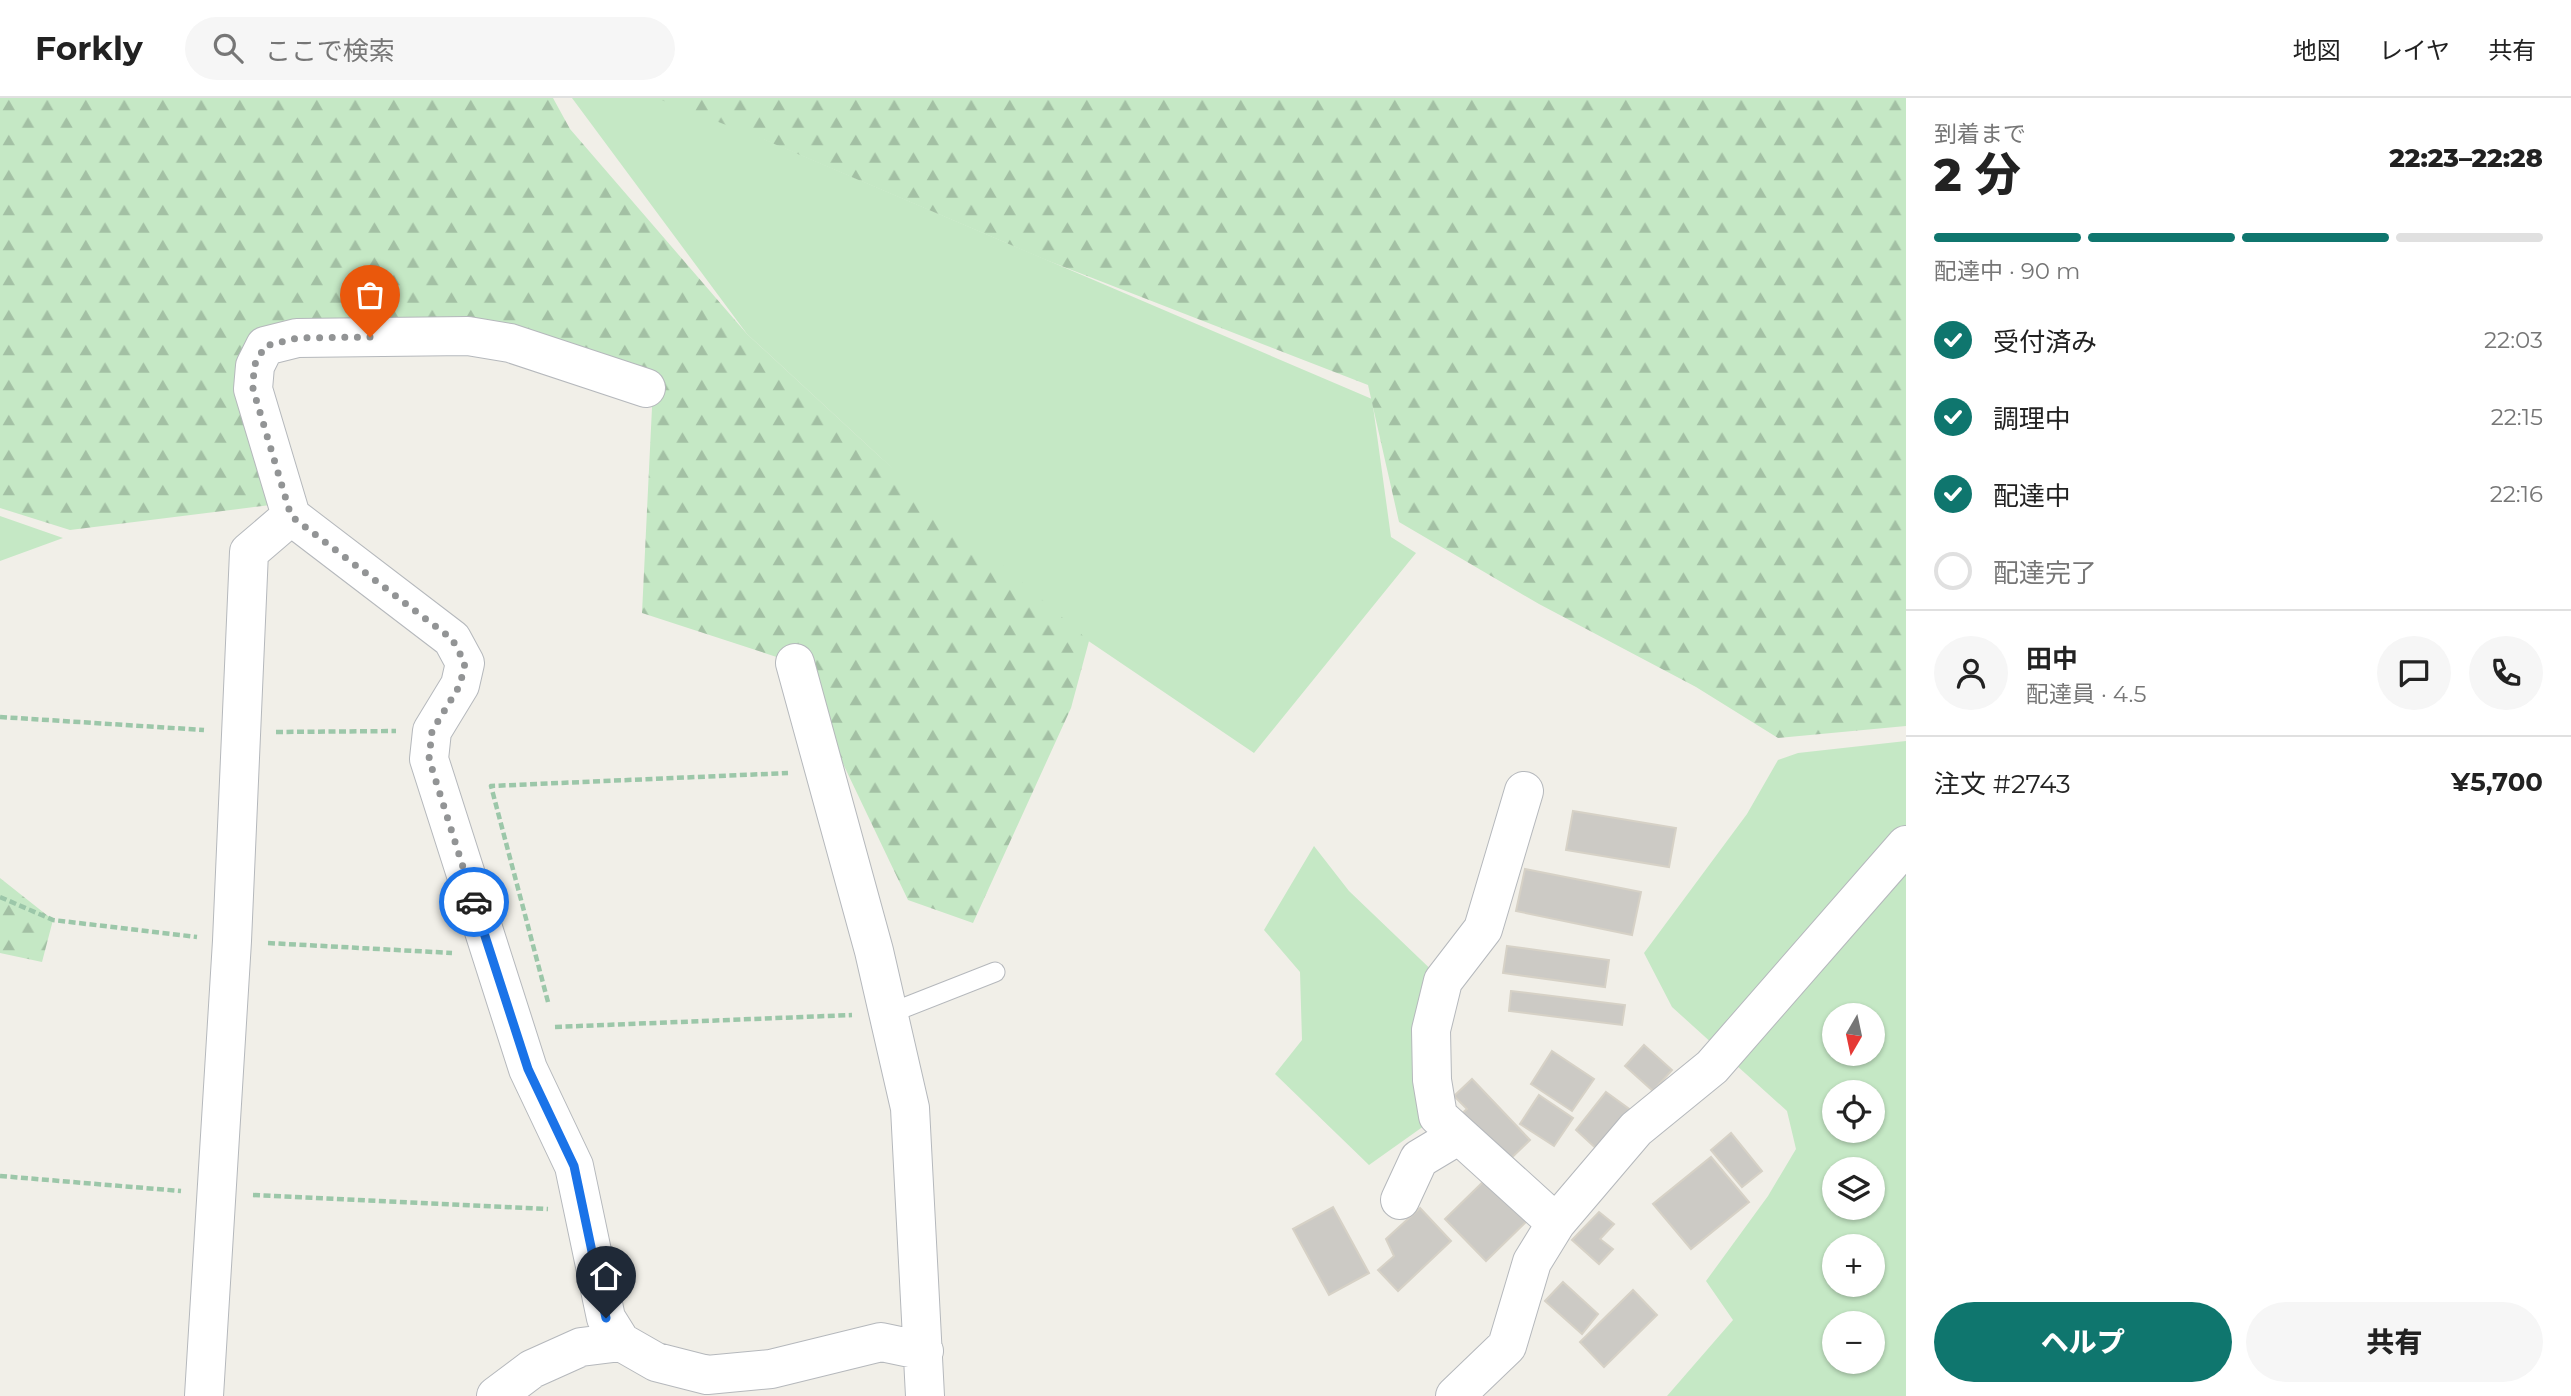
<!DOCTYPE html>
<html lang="ja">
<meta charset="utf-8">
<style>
body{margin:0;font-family:Montserrat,"Noto Sans JP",sans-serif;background:#f6f6f6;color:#222;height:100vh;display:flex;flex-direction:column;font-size:26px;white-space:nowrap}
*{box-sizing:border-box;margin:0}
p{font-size:23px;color:#767676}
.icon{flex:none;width:38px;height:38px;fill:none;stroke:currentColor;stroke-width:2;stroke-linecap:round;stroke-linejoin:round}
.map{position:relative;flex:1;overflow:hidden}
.panel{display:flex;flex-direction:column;background:#fff;width:665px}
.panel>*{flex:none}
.needle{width:46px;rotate:189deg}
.buttons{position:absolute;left:1822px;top:905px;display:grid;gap:14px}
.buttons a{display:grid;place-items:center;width:63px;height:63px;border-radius:50%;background:#fff;box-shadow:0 2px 5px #0004;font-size:35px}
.pin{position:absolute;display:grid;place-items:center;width:60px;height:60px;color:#fff;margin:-72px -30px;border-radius:50% 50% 50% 0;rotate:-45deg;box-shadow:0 0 7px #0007}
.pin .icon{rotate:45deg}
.courier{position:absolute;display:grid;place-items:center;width:70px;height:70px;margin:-35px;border:5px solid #1a73e8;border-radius:50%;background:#fff;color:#222;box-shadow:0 2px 9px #0007}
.headline em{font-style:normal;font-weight:800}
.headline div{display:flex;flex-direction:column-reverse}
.headline{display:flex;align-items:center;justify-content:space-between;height:119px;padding:0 28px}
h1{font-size:46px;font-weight:800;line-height:52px}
.bar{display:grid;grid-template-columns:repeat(4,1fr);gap:10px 7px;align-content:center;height:84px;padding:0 28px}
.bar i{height:9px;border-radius:5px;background:#e0e0e0}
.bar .active{background:#0f766e}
.bar p{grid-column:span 4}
.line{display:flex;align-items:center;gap:18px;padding:0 28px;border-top:2px solid #e0e0e0}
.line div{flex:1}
.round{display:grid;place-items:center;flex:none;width:74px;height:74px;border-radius:37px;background:#f6f6f6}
ol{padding:0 28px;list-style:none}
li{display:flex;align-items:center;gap:21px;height:77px}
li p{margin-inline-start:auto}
li .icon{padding:7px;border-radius:50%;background:#0f766e;color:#fff;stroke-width:4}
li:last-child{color:#767676}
li i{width:38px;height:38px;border:4px solid #e0e0e0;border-radius:50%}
.primary-button{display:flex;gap:14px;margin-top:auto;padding:14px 28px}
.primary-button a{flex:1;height:80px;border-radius:42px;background:#0f766e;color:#fff;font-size:28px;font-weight:800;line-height:80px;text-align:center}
.primary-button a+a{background:#f6f6f6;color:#222}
header{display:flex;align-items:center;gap:42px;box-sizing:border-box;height:98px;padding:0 35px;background:#fff;border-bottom:2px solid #e0e0e0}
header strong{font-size:33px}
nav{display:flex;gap:38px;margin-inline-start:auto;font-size:24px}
.search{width:490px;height:63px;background:#f6f6f6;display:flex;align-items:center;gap:18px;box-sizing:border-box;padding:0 24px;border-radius:38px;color:#767676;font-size:26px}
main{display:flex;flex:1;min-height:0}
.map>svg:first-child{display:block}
.grass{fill:#c5e8c5;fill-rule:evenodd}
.forest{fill:url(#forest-firs)}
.building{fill:#cccac5;stroke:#d6d1c6;stroke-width:2}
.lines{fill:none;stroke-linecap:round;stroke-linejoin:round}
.service-casing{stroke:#b5b8bc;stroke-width:21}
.minor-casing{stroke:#b5b8bc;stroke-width:40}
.path{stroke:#9cc7a9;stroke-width:4.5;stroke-dasharray:7 3.5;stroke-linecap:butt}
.service{stroke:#fff;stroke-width:19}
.minor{stroke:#fff;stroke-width:38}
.done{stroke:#929495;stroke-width:7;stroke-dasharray:0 12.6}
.route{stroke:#1a73e8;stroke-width:9}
</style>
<header>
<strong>Forkly</strong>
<div class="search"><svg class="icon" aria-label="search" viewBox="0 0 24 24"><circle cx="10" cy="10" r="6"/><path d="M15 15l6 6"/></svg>ここで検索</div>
<nav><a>地図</a><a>レイヤ</a><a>共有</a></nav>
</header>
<main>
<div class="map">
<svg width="1906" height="1298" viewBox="0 0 1906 1298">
<defs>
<pattern id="forest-firs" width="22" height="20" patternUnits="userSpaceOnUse" patternTransform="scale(1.75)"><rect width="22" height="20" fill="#c5e8c5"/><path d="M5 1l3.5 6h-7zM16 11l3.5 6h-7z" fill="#a3c0a4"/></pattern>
</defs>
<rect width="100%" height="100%" fill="#f1efe8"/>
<path class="grass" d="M572,0h96l704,301 19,138 25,16 -162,200 -201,-136 -306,-283z
M0,418l63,22 -63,23z
M1906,643v655h-239l66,-76 -27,-39 62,-85 28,-47 -9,-38 -115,-104 -28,-54 103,-139 31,-54 20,-7zM1834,917h38v39h-38zM1834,994h38v38h-38zM1834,1071h38v39h-38zM1834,1148h38v38h-38zM1834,1225h38v39h-38z
M1314,748l35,45 94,90 -5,135 -69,49 -94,-91 27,-34 -2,-68 -36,-42z"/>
<path class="forest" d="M0,0h553l17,31 177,205 131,121 211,186 -18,67 -98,215 -65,-23 -113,-237 -153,-50 11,-226 -150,-45 -237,4 21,157 -217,27 -70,-22z
M656,0h1250v628l-128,12 -82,-51 -157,-83 -140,-82 -31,-137 -322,-125 -286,-122z
M0,780l53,42 -11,42 -42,-9z"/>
<path class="building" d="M1573,713l103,17 -7,39 -103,-17z
M1525,771l116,23 -9,43 -116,-24z
M1507,848l102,14 -4,27 -102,-14z
M1511,893l114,14 -3,20 -113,-14z
M1644,947l28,25 -19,21 -28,-25z
M1552,953l42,28 -22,32 -41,-27z
M1472,981l58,61 -24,23 -46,-48 7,-6 -13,-13z
M1606,994l26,19 -32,41 -24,-22z
M1539,997l34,23 -19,28 -34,-22z
M1731,1035l31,38 -20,16 -31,-37z
M1711,1059l38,45 -58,47 -38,-45z
M1486,1081l41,42 -41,40 -41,-42z
M1333,1109l36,66 -40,22 -36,-66z
M1420,1110l31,33 -53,50 -20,-21 16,-14 -8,-17z
M1599,1114l15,12 -14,15 13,10 -14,15 -27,-24z
M1563,1184l35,32 -16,20 -37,-33z
M1633,1192l24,25 -53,52 -24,-25z"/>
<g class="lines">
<defs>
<path id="service" d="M888,916l107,-42"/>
<path id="minor" d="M646,290l-136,-45 -42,-7 -171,2 -32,8 -10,20 -2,23 38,127 161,123 13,24 -5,22 -28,46 -3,28 99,310 46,97 32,152 15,24 35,20 51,13 64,-6 110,-27 43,9
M795,565l79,288 36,157 15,288
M1524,693l-41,138 -40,52 -12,49 1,50 6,36 118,107
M1400,1102l19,-41 40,-24
M204,1298l28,-455 17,-389 42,-36
M496,1298l36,-27 49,-22 40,-5
M1455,1298l52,-50 25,-84 24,-39 80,-94 76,-62 194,-222"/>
</defs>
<use href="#service" class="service-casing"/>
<use href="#minor" class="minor-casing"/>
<path class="path" d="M0,619l204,13
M276,634l120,-1
M0,799l53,23 144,17
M268,845l184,10
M548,904l-57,-216 297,-13
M555,929l297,-12
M0,1078l181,15
M253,1097l295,14"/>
<use href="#service" class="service"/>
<use href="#minor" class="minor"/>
</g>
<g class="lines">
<path class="done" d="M370,239l-73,1 -32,8 -11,20 -1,23 38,127 161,123 13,24 -5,22 -28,46 -3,28 45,143"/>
<path class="route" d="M474,804l54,167 46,97 32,152"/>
</g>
</svg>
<div class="buttons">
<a><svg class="needle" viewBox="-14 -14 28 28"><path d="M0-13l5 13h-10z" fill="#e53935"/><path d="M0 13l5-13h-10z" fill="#767676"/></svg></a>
<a><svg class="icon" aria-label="locate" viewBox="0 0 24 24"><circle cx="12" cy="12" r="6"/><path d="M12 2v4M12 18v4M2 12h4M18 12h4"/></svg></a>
<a><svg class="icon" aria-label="layers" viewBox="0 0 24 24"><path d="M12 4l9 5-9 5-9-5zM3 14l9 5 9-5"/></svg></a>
<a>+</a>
<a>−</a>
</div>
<div class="pin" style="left:370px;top:239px;background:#ea580c"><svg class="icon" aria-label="bag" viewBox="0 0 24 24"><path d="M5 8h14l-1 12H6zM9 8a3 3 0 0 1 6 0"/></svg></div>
<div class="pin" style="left:606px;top:1220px;background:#1f2937"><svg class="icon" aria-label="home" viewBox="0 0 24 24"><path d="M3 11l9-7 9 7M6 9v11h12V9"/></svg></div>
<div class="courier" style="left:474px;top:804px"><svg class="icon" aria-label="car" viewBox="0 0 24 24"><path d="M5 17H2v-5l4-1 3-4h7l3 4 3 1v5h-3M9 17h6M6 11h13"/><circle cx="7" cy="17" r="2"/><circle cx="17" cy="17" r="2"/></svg></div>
</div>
<section class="panel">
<div class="headline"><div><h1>2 分</h1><p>到着まで</p></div><em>22:23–22:28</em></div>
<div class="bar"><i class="active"></i><i class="active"></i><i class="active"></i><i></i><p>配達中 · 90 m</p></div>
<ol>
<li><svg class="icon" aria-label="check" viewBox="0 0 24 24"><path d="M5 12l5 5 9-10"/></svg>受付済み<p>22:03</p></li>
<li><svg class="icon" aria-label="check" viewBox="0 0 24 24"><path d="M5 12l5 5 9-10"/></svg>調理中<p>22:15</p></li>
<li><svg class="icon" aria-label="check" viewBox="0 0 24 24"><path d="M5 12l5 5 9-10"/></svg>配達中<p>22:16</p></li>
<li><i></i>配達完了</li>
</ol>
<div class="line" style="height:126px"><a class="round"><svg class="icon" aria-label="person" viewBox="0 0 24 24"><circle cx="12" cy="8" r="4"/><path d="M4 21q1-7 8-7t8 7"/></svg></a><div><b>田中</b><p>配達員 · 4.5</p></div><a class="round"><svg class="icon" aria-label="chat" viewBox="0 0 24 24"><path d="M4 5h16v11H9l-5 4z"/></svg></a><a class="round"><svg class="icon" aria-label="phone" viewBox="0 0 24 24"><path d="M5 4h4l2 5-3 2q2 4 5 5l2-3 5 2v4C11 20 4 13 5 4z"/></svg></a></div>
<div class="line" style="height:91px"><div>注文 #2743</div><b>¥5,700</b></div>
<div class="primary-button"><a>ヘルプ</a><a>共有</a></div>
</section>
</main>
